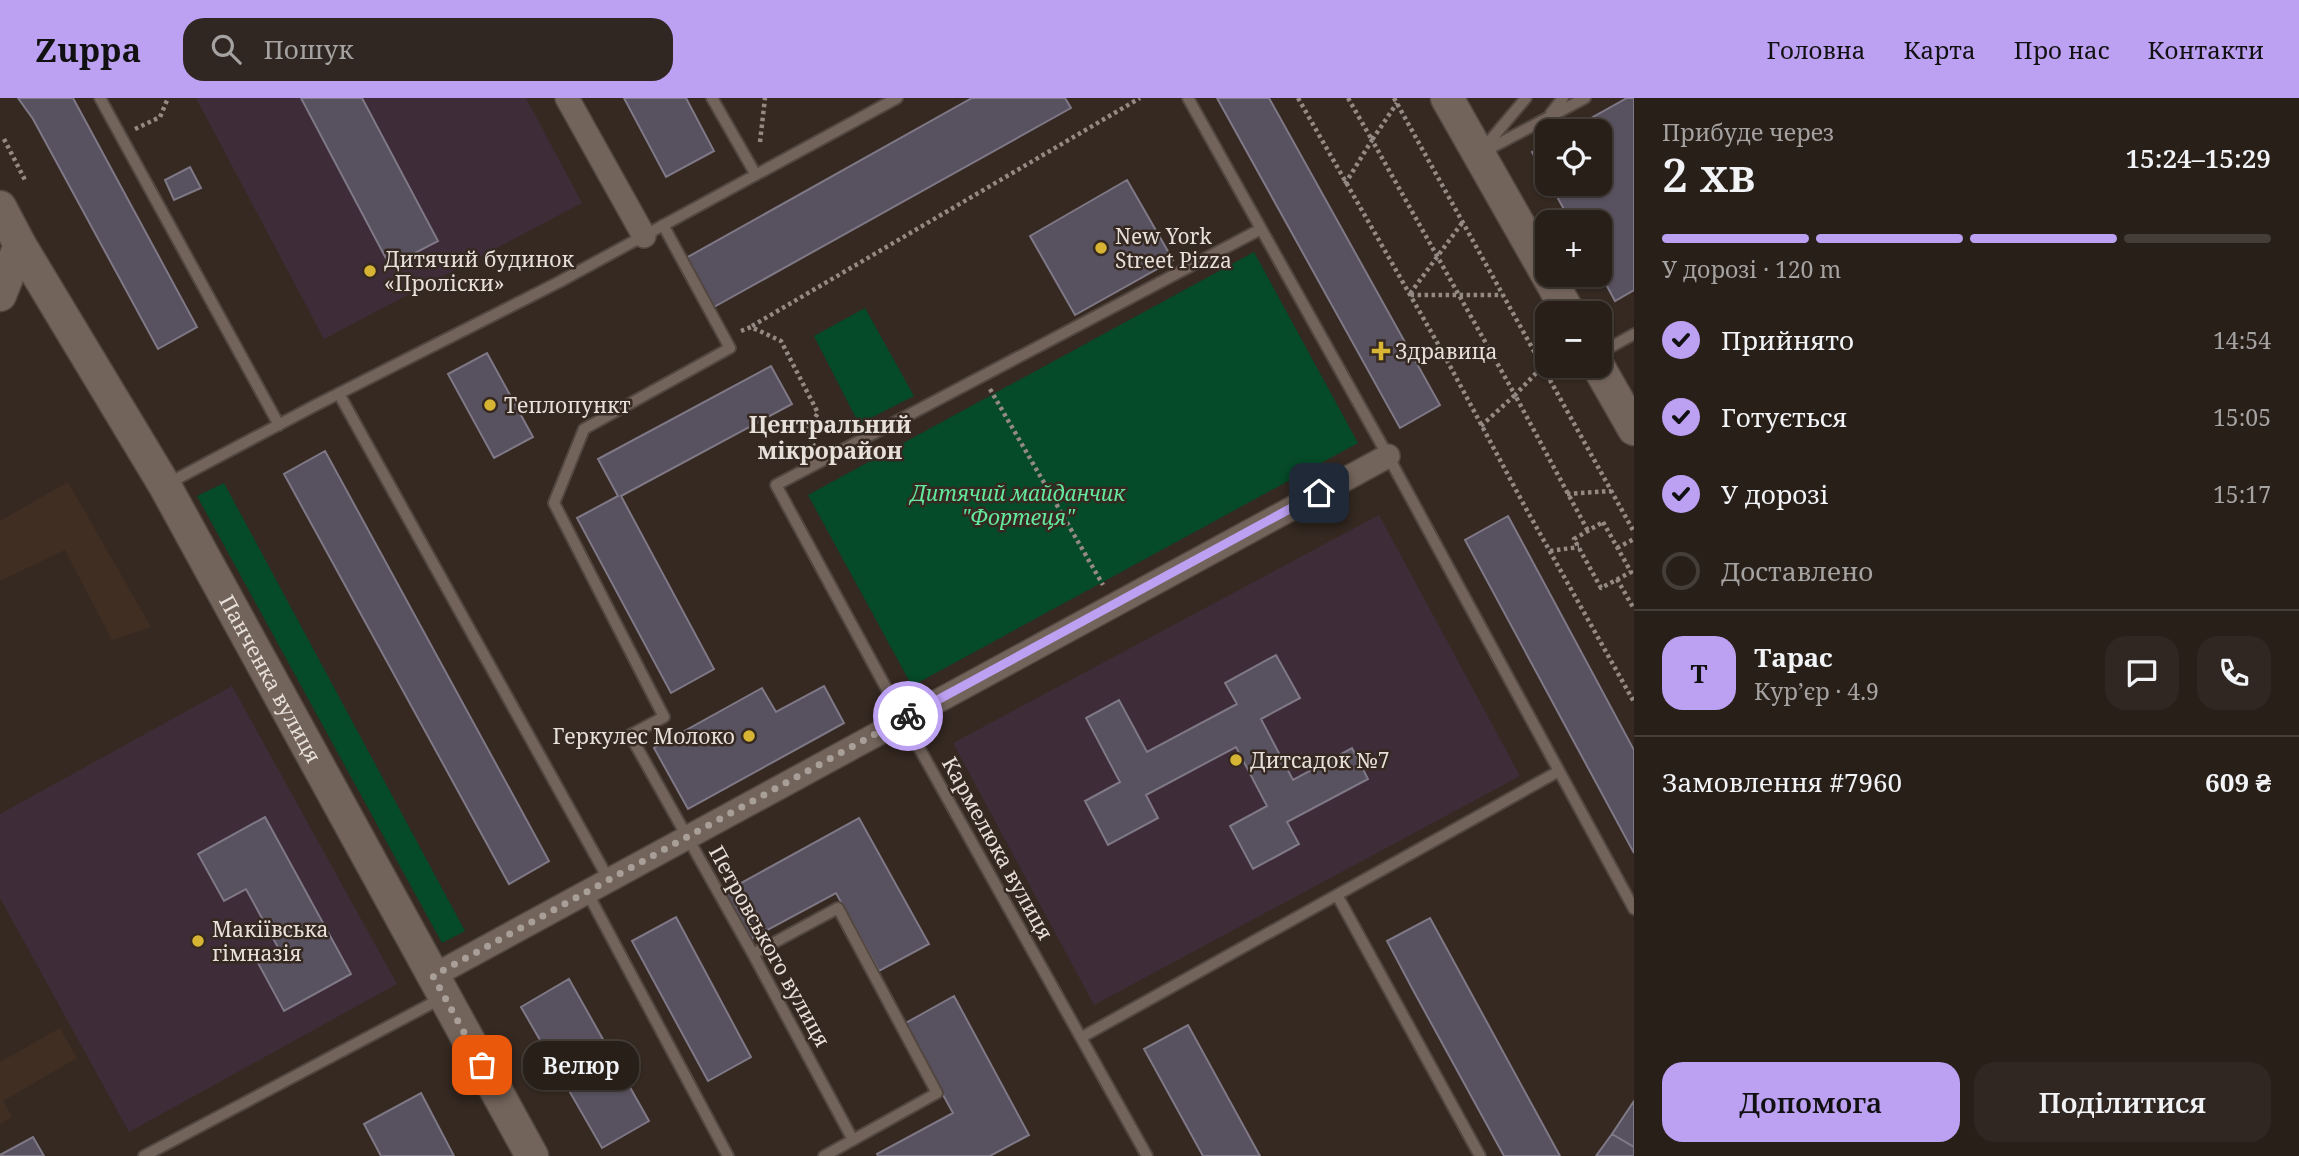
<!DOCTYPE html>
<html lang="uk">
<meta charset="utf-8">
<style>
body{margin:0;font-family:"Noto Serif",serif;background:#302722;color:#f1f3f6;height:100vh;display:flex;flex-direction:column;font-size:26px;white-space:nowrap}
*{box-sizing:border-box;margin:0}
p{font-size:23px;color:#a5a2a2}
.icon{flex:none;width:38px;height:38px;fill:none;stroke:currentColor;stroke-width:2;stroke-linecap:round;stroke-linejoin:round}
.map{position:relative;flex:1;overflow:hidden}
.sheet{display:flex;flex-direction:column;background:#281f19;width:665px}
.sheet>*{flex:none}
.tools{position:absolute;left:1535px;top:21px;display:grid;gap:14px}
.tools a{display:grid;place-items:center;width:77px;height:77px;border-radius:14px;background:#281f19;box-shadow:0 2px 5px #0004,0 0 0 2px #443d38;font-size:35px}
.pin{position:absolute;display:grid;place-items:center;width:60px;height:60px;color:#fff;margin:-30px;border-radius:14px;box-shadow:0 4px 10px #0006}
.courier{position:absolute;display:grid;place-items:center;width:70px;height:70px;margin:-35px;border:5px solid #bca0f2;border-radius:50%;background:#fff;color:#222;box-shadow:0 2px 9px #0007}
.bubble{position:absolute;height:49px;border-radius:21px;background:#281f19;box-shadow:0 2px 5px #0004,0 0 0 2px #443d38;font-size:23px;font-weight:600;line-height:49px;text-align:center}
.overview em{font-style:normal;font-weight:600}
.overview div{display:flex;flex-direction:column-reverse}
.overview{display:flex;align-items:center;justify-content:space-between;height:119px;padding:0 28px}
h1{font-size:46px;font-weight:600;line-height:52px}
.bar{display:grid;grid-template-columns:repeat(4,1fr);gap:10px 7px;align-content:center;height:84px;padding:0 28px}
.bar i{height:9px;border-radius:5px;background:#443d38}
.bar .active{background:#bca0f2}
.bar p{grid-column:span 4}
.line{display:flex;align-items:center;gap:18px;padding:0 28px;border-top:2px solid #443d38}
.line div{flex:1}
.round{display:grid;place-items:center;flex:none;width:74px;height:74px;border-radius:21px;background:#302722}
ol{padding:0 28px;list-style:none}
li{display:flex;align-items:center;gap:21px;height:77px}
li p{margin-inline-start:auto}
li .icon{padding:7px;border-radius:50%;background:#bca0f2;color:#111;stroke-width:4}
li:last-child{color:#a5a2a2}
li i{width:38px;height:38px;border:4px solid #443d38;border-radius:50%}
.primary-button{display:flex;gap:14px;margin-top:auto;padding:14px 28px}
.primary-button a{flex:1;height:80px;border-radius:21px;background:#bca0f2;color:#111;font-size:28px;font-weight:600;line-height:80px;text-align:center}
.primary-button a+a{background:#302722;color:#f1f3f6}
header{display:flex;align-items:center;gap:42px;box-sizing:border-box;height:98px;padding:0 35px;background:#bca0f2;color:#111}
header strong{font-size:33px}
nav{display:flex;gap:38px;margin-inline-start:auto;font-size:24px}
.search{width:490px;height:63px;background:#302722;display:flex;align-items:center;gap:18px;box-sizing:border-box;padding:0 24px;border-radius:21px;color:#a5a2a2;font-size:26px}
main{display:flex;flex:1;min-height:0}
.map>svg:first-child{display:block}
.built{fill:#402e22}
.education{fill:#3e2d38}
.green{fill:#054a29}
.building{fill:#58515f;stroke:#7f7886;stroke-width:2}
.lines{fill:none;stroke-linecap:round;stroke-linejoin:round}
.lane-casing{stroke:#524740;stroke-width:14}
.street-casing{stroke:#524740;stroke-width:26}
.secondary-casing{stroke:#524740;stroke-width:35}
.path{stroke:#948a83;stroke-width:4.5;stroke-dasharray:3.5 3.5;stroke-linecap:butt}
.lane{stroke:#73645b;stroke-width:10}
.street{stroke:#73645b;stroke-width:23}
.secondary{stroke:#73645b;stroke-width:32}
.done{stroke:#a99f99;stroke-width:7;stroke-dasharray:0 12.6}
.route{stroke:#bca0f2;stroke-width:9}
.poi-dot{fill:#d8b434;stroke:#352921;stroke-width:2.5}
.labels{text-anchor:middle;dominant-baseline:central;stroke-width:5;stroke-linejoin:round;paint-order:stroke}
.poi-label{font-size:21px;fill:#e7dfd9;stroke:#352921;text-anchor:start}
.park-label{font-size:21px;font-style:italic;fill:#63e79c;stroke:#352921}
.street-label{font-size:21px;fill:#e7dfd9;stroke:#352921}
.neighbourhood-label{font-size:23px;font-weight:bold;fill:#e7dfd9;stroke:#352921}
</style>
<header>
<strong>Zuppa</strong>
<div class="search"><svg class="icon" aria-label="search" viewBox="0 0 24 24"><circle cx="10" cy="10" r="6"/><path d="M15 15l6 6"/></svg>Пошук</div>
<nav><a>Головна</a><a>Карта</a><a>Про нас</a><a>Контакти</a></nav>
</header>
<main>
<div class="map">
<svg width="1634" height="1058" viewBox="0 0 1634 1058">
<rect width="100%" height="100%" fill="#352921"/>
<path class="built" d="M68,384l83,145 -39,13 -47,-90 -65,31v-60z
M60,930l17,30 -74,43 9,16 -12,7v-62z"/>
<path class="education" d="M196,0h330l56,105 -258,136z
M1379,417l141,261 -426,229 -141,-262z
M232,588l165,298 -268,148 -129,-234v-84z"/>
<path class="green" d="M1254,154l104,191 -446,243 -104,-191z
M865,210l49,88 -55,28 -45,-88z
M224,385l241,448 -23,12 -245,-447z"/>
<path class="building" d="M18,0h55l124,229 -39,22 -125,-230z
M301,0h61l76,143 -48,25z
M624,0h62l28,53 -48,26z
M972,0h93l6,10 -357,199 -28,-49z
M1217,0h52l171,307 -40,23z
M1627,0h7v192l-19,11 -15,-28v-51h-29l-21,-38h50v-53h-32z
M1547,45v36l-15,-27z
M190,69l11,21 -27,12 -9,-20z
M1127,82l46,80 -98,55 -45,-79z
M487,255l46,84 -39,21 -46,-84z
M771,268l21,38 -171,92 93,173 -43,24 -94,-175 41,-22 -20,-37z
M325,353l224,410 -40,23 -225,-410z
M1508,418l126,234v103l-169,-313z
M1276,557l24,43 -39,21 32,61 59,-32 16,31 -81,43 12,22 -46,25 -23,-43 37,-20 -31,-59 -90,48 12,23 -50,27 -23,-44 35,-19 -34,-64 33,-18 28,52 90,-48 -12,-21z
M824,588l20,37 -156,86 -34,-61 108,-60 14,24z
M265,719l86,157 -67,37 -26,-48 22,-12 -34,-62 -22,12 -26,-47z
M859,720l70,126 -50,27 -43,-78 -87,47 -26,-47z
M676,819l75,140 -43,24 -76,-140z
M1430,820l130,238h-56l-91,-166 -26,-49z
M569,881l80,142 -47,27 -81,-141z
M954,898l75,139 -39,21h-112l-1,-2 76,-41 -49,-89z
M1188,927l72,131h-57l-59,-107z
M421,995l33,63h-73l-17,-32z
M1634,1003v46l-22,-13z
M1612,1036l22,13v9h-38z
M33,1039l11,19h-44v-1z"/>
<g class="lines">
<defs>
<path id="lane" d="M100,0l179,327
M712,0l44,77
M1188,0l200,358 246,453
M1551,15l12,-15
M1482,52l44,-52
M1483,54l102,-54
M663,127l67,123 -146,81 -30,74 110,214 -34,18 123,219 100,186
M1600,255l34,-19
M339,296l270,486
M167,386l147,-78 245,-124 338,-184
M587,794l141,264
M1337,797l143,261
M753,856l85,-46 99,185 -113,63
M1082,939l477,-266
M144,1058l298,-158
M1147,1058l-244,-437 -127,-234 485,-256"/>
<path id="street" d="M567,0l77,138
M433,878l955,-520"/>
<g id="secondary">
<path d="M1447,0l122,215"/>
<path id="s1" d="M0,109l20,38 145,241 367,670"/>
<path d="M0,197l20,-50"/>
<path d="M1598,268l36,63"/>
</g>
</defs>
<use href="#lane" class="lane-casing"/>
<use href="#street" class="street-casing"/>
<use href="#secondary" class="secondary-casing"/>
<path class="path" d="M1298,0l144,253 82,154 110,197
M1348,0l24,42 25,-37
M1394,0l240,434
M135,31l25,-12 8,-19
M4,41l21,41
M760,44l5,-44
M1345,86l27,-44 143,255 27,-28
M1462,125l-53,72h93
M752,228l388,-228
M741,233l10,-4 30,14 37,72 -12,18 8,15
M990,291l113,196
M1481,328l34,-31 73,136
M1567,396l44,-3
M1603,424l28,50 -30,16 -27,-49z
M1617,450l17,-9
M1550,453l29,-4
M1617,481l17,30"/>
<use href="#lane" class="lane"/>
<use href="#street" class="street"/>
<use href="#secondary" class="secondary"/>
</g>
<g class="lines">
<path class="done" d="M482,967l-49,-89 475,-260"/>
<path class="route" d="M908,618l411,-223"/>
</g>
<g class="poi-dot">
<circle cx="1101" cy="150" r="7"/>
<circle cx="370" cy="173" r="7"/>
<path d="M1377.5 242.5h7v7h7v7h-7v7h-7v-7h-7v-7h7z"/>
<circle cx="490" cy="307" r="7"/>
<circle cx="749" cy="638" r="7"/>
<circle cx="1236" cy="662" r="7"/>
<circle cx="198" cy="843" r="7"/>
</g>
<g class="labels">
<g class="poi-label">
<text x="1115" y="138">New York<tspan x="1115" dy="24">Street Pizza</tspan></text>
<text x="384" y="161">Дитячий будинок<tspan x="384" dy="24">«Проліски»</tspan></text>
<text x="1395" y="253">Здравица</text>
<text x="504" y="307">Теплопункт</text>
<text x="735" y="638" text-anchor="end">Геркулес Молоко</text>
<text x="1250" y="662">Дитсадок №7</text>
<text x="212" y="831">Макіївська<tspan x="212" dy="24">гімназія</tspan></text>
</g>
<g class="park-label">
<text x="1018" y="395">Дитячий майданчик<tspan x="1018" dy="24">"Фортеця"</tspan></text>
</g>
<g class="street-label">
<text stroke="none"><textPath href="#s1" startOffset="544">Панченка вулиця</textPath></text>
<text transform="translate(998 750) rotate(61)">Кармелюка вулиця</text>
<text transform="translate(770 848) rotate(61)">Петровського вулиця</text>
</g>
<g class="neighbourhood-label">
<text x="830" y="326">Центральний<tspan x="830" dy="26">мікрорайон</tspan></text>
</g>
</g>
</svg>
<div class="tools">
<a><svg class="icon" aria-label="locate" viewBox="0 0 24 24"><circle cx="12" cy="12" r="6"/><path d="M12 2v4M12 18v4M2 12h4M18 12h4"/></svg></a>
<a>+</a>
<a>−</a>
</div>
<div class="pin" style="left:482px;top:967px;background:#ea580c"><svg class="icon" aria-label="bag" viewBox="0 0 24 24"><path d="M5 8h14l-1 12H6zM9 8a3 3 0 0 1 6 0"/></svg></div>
<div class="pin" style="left:1319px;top:395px;background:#1f2937"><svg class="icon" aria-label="home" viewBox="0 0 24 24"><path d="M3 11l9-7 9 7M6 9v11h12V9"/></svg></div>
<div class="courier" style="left:908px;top:618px"><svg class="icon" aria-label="bike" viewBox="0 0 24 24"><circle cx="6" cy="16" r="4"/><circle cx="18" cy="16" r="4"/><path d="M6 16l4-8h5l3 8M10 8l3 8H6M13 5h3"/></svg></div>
<div class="bubble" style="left:523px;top:943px;width:116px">Велюр</div>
</div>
<section class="sheet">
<div class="overview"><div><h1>2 хв</h1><p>Прибуде через</p></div><em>15:24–15:29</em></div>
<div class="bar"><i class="active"></i><i class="active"></i><i class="active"></i><i></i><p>У дорозі · 120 m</p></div>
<ol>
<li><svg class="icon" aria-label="check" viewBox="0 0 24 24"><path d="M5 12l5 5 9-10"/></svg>Прийнято<p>14:54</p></li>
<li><svg class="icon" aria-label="check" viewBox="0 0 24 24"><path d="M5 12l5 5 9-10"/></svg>Готується<p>15:05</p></li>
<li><svg class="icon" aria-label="check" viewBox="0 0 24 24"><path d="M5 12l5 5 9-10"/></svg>У дорозі<p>15:17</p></li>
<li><i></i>Доставлено</li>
</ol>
<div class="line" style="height:126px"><b class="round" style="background:#bca0f2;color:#111">Т</b><div><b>Тарас</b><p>Кур’єр · 4.9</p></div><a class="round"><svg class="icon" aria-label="chat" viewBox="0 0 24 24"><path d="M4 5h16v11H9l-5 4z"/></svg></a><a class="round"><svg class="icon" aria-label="phone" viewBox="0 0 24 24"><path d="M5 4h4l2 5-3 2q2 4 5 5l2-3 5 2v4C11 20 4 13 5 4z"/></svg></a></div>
<div class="line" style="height:91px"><div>Замовлення #7960</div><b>609 ₴</b></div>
<div class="primary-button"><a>Допомога</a><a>Поділитися</a></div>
</section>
</main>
